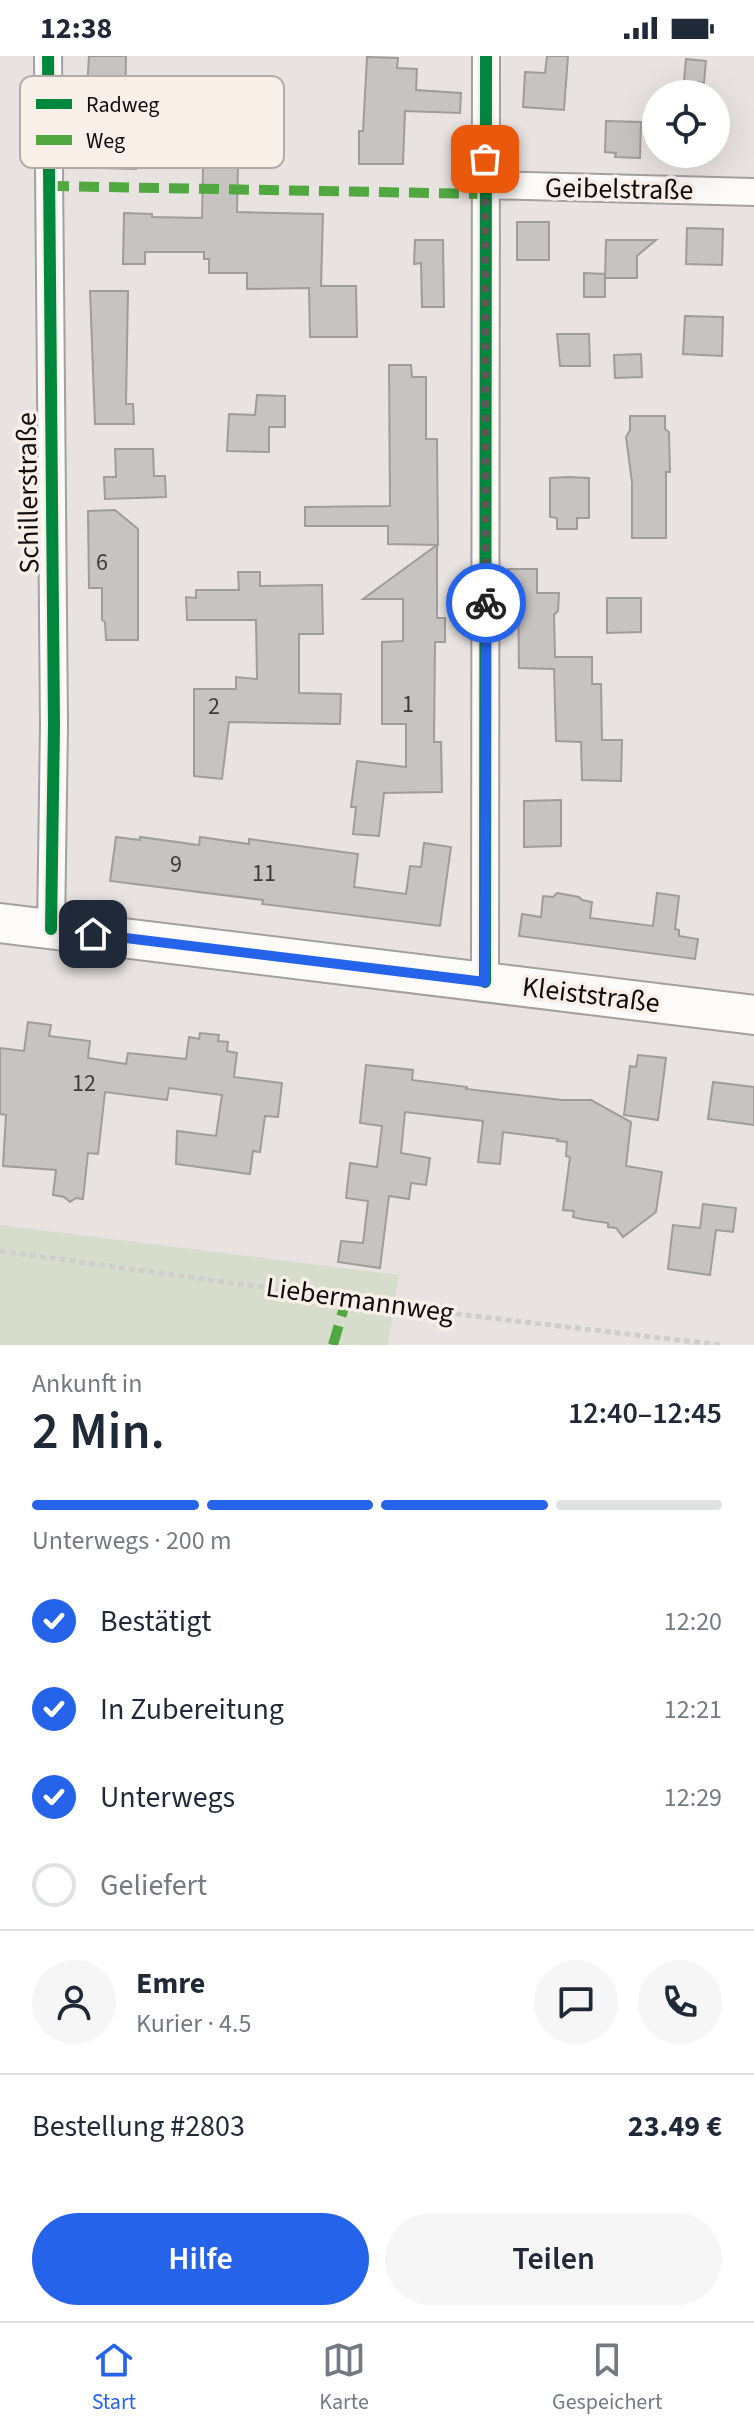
<!DOCTYPE html>
<html lang="de">
<meta charset="utf-8">
<style>
body{margin:0;font-family:"Source Sans 3",sans-serif;background:#f6f6f7;color:#1f2937;height:100vh;display:flex;flex-direction:column;font-size:30px;white-space:nowrap}
*{box-sizing:border-box;margin:0}
p{font-size:26px;color:#747a83}
.icon{flex:none;width:44px;height:44px;fill:none;stroke:currentColor;stroke-width:2;stroke-linecap:round;stroke-linejoin:round}
.map{position:relative;height:1289px;overflow:hidden}
.details{display:flex;flex-direction:column;background:#fff;flex:1}
.details>*{flex:none}
.controls{position:absolute;left:642px;top:24px;display:grid;gap:16px}
.controls a{display:grid;place-items:center;width:88px;height:88px;border-radius:50%;background:#fff;box-shadow:0 8px 32px #0002;font-size:40px}
.pin{position:absolute;display:grid;place-items:center;width:68px;height:68px;color:#fff;margin:-34px;border-radius:16px;box-shadow:0 4px 12px #0006}
.courier{position:absolute;display:grid;place-items:center;width:80px;height:80px;margin:-40px;border:6px solid #2563eb;border-radius:50%;background:#fff;color:#222;box-shadow:0 2px 10px #0007}
.headline em{font-style:normal;font-weight:600}
.headline div{display:flex;flex-direction:column-reverse}
.headline{display:flex;align-items:center;justify-content:space-between;height:136px;padding:0 32px}
h1{font-size:52px;font-weight:600;line-height:60px}
.bar{display:grid;grid-template-columns:repeat(4,1fr);gap:12px 8px;align-content:center;height:96px;padding:0 32px}
.bar i{height:10px;border-radius:6px;background:#e0e1e3}
.bar .current{background:#2563eb}
.bar p{grid-column:span 4}
.line{display:flex;align-items:center;gap:20px;padding:0 32px;border-top:2px solid #e0e1e3}
.line div{flex:1}
.round{display:grid;place-items:center;flex:none;width:84px;height:84px;border-radius:42px;background:#f6f6f7}
ol{padding:0 32px;list-style:none}
li{display:flex;align-items:center;gap:24px;height:88px}
li p{margin-inline-start:auto}
li .icon{padding:8px;border-radius:50%;background:#2563eb;color:#fff;stroke-width:4}
li:last-child{color:#747a83}
li i{width:44px;height:44px;border:4px solid #e0e1e3;border-radius:50%}
.primary-button{display:flex;gap:16px;margin-top:auto;padding:16px 32px}
.primary-button a{flex:1;height:92px;border-radius:48px;background:#2563eb;color:#fff;font-size:32px;font-weight:600;line-height:92px;text-align:center}
.primary-button a+a{background:#f6f6f7;color:#1f2937}
.status{display:flex;justify-content:space-between;align-items:center;height:56px;padding:0 40px;background:#fff;direction:ltr}
.status svg{height:22px;fill:currentColor}
.tabs{display:flex;justify-content:space-around;align-items:center;height:112px;border-top:2px solid #e0e1e3;background:#fff;font-size:22px;color:#747a83}
.tabs a{display:grid;justify-items:center;gap:4px}
.tabs .current{color:#2563eb}
.map>svg:first-child{display:block}
.green{fill:#d7ddcc}
.building{fill:#c6c3c0;stroke:#9f9c99;stroke-width:2}
.lines{fill:none;stroke-linecap:round;stroke-linejoin:round}
.street-casing{stroke:#a4a09d;stroke-width:30}
.secondary-casing{stroke:#a4a09d;stroke-width:42}
.path{stroke:#cfcecc;stroke-width:5;stroke-dasharray:6 4;stroke-linecap:butt}
.street{stroke:#fcfbfa;stroke-width:26}
.secondary{stroke:#fcfbfa;stroke-width:38}
.quiet{stroke:#51a841;stroke-width:10;stroke-dasharray:20 10;stroke-linecap:butt}
.cycleway-casing{stroke:#f8efe9;stroke-width:17}
.cycleway{stroke:#00873e;stroke-width:12}
.done{stroke:#5c5856;stroke-width:8;stroke-dasharray:0 14.4}
.route{stroke:#2563eb;stroke-width:10}
.labels{text-anchor:middle;dominant-baseline:central;stroke-width:7;stroke-linejoin:round;paint-order:stroke}
.number-label{font-size:24px;fill:#3e3a38}
.street-label{font-size:28px;fill:#100d0b;stroke:#f8efe9}
.key{fill:#f8efe9;stroke:#b2aba6;stroke-width:2}
.key-label{font-size:22px;fill:#100d0b}
</style>
<div class="status"><b>12:38</b><svg viewBox="0 0 49 12"><path d="M0 12V9h3v3zM5 12V6h3v6zM10 12V3h3v9zM15 12V0h3v12zM26 1h20v11H26zM47 4h2v5h-2z"/></svg></div>
<div class="map">
<svg width="754" height="1289" viewBox="0 0 754 1289">
<rect width="100%" height="100%" fill="#e8e3e0"/>
<path class="green" d="M0,1169l399,50 -11,70h-388z"/>
<path class="building" d="M89,0h37l-1,64h12l-1,49 -37,-1v-30h-15z
M547,0h21l-4,54 -41,-3 2,-35 20,1z
M367,1l31,1 -1,10 20,1 -1,21 45,3 -1,20 -55,-2 -2,53h-44v-33h4z
M686,3l20,2 -2,22 -20,-2z
M606,65l35,1 -1,36 -25,-1 1,-4 -11,-1z
M187,67l39,1v42h12l-1,46 86,2 -2,72h35l1,51h-47l-1,-49 -62,1v-16h-38v-14h-5v-7h-59v12h-22l1,-51 28,1v3l50,1 1,-52h-16z
M517,166h32v38h-32z
M687,172l36,1 -1,36 -36,-1z
M415,184h28l1,67h-22l-1,-44 -7,1z
M606,184h50l-19,16v22h-32z
M584,217l21,1v23h-21z
M90,235h38l-2,113h7l1,20h-39z
M685,260l38,1 -1,39 -39,-2z
M557,278h32l1,32h-30z
M641,298l1,23 -27,1 -1,-23z
M389,309h22l1,12h14v62h11l1,106 -50,-1v-18h-83v-19l85,-1z
M257,339l28,1v31h-16v25l-42,-1 2,-37 26,1z
M630,360h35v13l4,3 1,40h-4v66h-34v-56l-6,-45 4,-7z
M115,393h38l1,27h11l1,21 -61,2 -1,-22h12z
M569,421l20,1v40h-12v11h-20v-11l-7,-1v-39z
M115,454l23,19v111h-32l-1,-18 -3,-2v-32h-13l-1,-77z
M437,489v73h8v24h-10l-1,100h7l1,50 -58,1 -5,43 -26,-2 3,-27h-5l6,-46 49,6v-43h-24v-82l21,-1v-42h-40z
M508,513h29v24h22l-1,18 -4,4 1,42h37v27h9l1,56h20l-1,41 -39,-1 -1,-38 -25,-1 -2,-72 -35,-1 -1,-75h-10z
M238,516h22v14l62,-1 1,49h-24v59l42,1 -1,30 -111,-2 -7,57 -28,-3v-87h42v-12l21,2 -1,-59h-69l-1,-23 10,1v-8h43z
M607,542h34v34l-34,1z
M561,744v46l-37,1v-46z
M116,781l24,3v-3l59,8 1,-8 49,7v-5l109,15 -4,33 52,7 4,-28 11,1 3,-24 27,4 -11,79 -178,-22 1,-4 -153,-19z
M557,837l22,4 3,3 10,2 -2,16 63,8 4,-33 22,3 -4,33 4,1v6l19,3 -3,20 -176,-23 3,-22 19,3 2,-21 10,1z
M28,966l23,3 -2,11 41,5 -2,17 38,6 2,-11 58,6 3,-22 10,2 1,-6 19,2 -1,6 10,1 -1,9 10,2 -3,24 48,6 -4,34 -13,-1 -5,36 -7,-1 -3,23 -74,-10 1,-33 39,5 6,-41 -53,-7 -2,12 -62,-8 -7,62 -10,-1 -5,46 -7,-1 -6,4 -6,-5 -11,-2 3,-25 -53,-4 3,-51 -6,-1v-66l24,3z
M638,999l28,3 -8,62 -34,-5 6,-49 6,1z
M366,1009l47,5 -1,10 55,7 -1,2 96,11h29l40,22 -5,44 36,6 -6,40 -33,25 -7,-9 -8,-1v-4l-27,-4 -8,-2 1,-6 -11,-1 7,-53 -4,-1 1,-14 -10,-1 1,-2 -55,-7 -3,32 -22,-2 5,-41 -78,-9 -4,41 29,5 -4,27 -15,-2 -2,16 -20,-3 -9,72 -42,-6 3,-21 22,2 5,-42 -22,-3 4,-35 27,4 5,-41 -22,-3z
M713,1026l41,5v38l-46,-6z
M703,1148l33,4 -3,24 -17,-2 -6,45 -42,-6 5,-44 27,3z"/>
<g class="lines">
<defs>
<path id="street" d="M48,0l6,669 -3,204
M485,129l269,7
M485,926l1,-926"/>
<path id="secondary" d="M0,867l754,92"/>
</defs>
<use href="#street" class="street-casing"/>
<use href="#secondary" class="secondary-casing"/>
<path class="path" d="M0,1195l457,63 264,31"/>
<use href="#street" class="street"/>
<use href="#secondary" class="secondary"/>
<path class="quiet" d="M49,130l436,8
M333,1289l14,-48"/>
<defs>
<path id="cycleway" d="M48,0l6,669 -3,204
M485,926l1,-926"/>
</defs>
<use href="#cycleway" class="cycleway-casing"/>
<use href="#cycleway" class="cycleway"/>
</g>
<g class="lines">
<path class="done" d="M485,103l1,444"/>
<path class="route" d="M93,878l392,48 1,-379"/>
</g>
<g class="labels">
<g class="number-label">
<text x="102" y="506">6</text>
<text x="408" y="648">1</text>
<text x="214" y="650">2</text>
<text x="176" y="808">9</text>
<text x="264" y="817">11</text>
<text x="84" y="1027">12</text>
</g>
<g class="street-label">
<text transform="translate(619 133) rotate(1)">Geibelstraße</text>
<text transform="translate(28 437) rotate(-91)">Schillerstraße</text>
<text transform="translate(591 939) rotate(7)">Kleiststraße</text>
<text transform="translate(360 1244) rotate(8)">Liebermannweg</text>
</g>
</g>
<rect x="20" y="20" width="264" height="92" rx="12" class="key"/>
<rect x="36" y="43" width="36" height="10" fill="#00873e"/>
<rect x="36" y="79" width="36" height="10" fill="#51a841"/>
<g class="key-label">
<text x="86" y="56">Radweg</text>
<text x="86" y="92">Weg</text>
</g>
</svg>
<div class="controls">
<a><svg class="icon" aria-label="locate" viewBox="0 0 24 24"><circle cx="12" cy="12" r="6"/><path d="M12 2v4M12 18v4M2 12h4M18 12h4"/></svg></a>
</div>
<div class="pin" style="left:485px;top:103px;background:#ea580c"><svg class="icon" aria-label="bag" viewBox="0 0 24 24"><path d="M5 8h14l-1 12H6zM9 8a3 3 0 0 1 6 0"/></svg></div>
<div class="pin" style="left:93px;top:878px;background:#1f2937"><svg class="icon" aria-label="home" viewBox="0 0 24 24"><path d="M3 11l9-7 9 7M6 9v11h12V9"/></svg></div>
<div class="courier" style="left:486px;top:547px"><svg class="icon" aria-label="bike" viewBox="0 0 24 24"><circle cx="6" cy="16" r="4"/><circle cx="18" cy="16" r="4"/><path d="M6 16l4-8h5l3 8M10 8l3 8H6M13 5h3"/></svg></div>
</div>
<section class="details">
<div class="headline"><div><h1>2 Min.</h1><p>Ankunft in</p></div><em>12:40–12:45</em></div>
<div class="bar"><i class="current"></i><i class="current"></i><i class="current"></i><i></i><p>Unterwegs · 200 m</p></div>
<ol>
<li><svg class="icon" aria-label="check" viewBox="0 0 24 24"><path d="M5 12l5 5 9-10"/></svg>Bestätigt<p>12:20</p></li>
<li><svg class="icon" aria-label="check" viewBox="0 0 24 24"><path d="M5 12l5 5 9-10"/></svg>In Zubereitung<p>12:21</p></li>
<li><svg class="icon" aria-label="check" viewBox="0 0 24 24"><path d="M5 12l5 5 9-10"/></svg>Unterwegs<p>12:29</p></li>
<li><i></i>Geliefert</li>
</ol>
<div class="line" style="height:144px"><a class="round"><svg class="icon" aria-label="person" viewBox="0 0 24 24"><circle cx="12" cy="8" r="4"/><path d="M4 21q1-7 8-7t8 7"/></svg></a><div><b>Emre</b><p>Kurier · 4.5</p></div><a class="round"><svg class="icon" aria-label="chat" viewBox="0 0 24 24"><path d="M4 5h16v11H9l-5 4z"/></svg></a><a class="round"><svg class="icon" aria-label="phone" viewBox="0 0 24 24"><path d="M5 4h4l2 5-3 2q2 4 5 5l2-3 5 2v4C11 20 4 13 5 4z"/></svg></a></div>
<div class="line" style="height:104px"><div>Bestellung #2803</div><b>23.49 €</b></div>
<div class="primary-button"><a>Hilfe</a><a>Teilen</a></div>
</section>
<nav class="tabs">
<a class="current"><svg class="icon" aria-label="home" viewBox="0 0 24 24"><path d="M3 11l9-7 9 7M6 9v11h12V9"/></svg>Start</a>
<a><svg class="icon" aria-label="map" viewBox="0 0 24 24"><path d="M3 6l6-2 6 2 6-2v14l-6 2-6-2-6 2zM9 4v14M15 6v14"/></svg>Karte</a>
<a><svg class="icon" aria-label="saved" viewBox="0 0 24 24"><path d="M7 4h10v16l-5-4-5 4z"/></svg>Gespeichert</a>
</nav>
